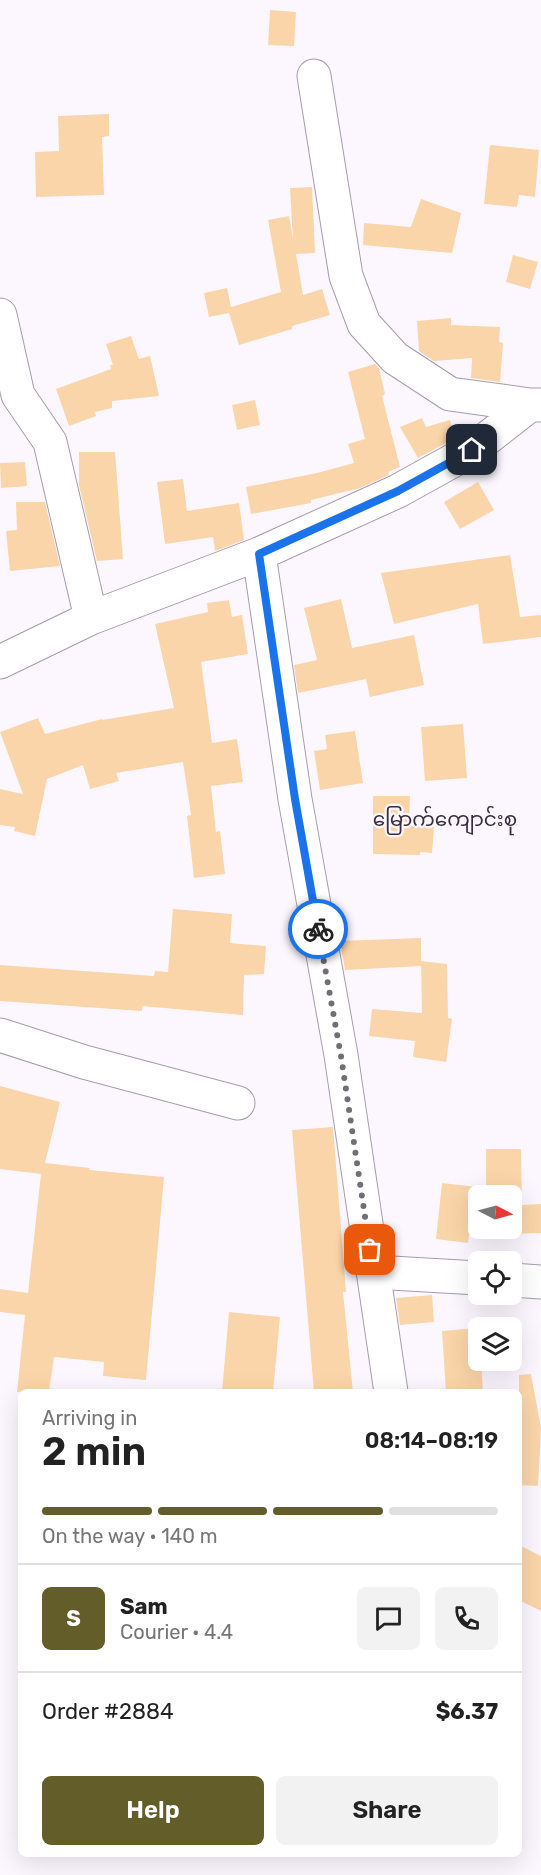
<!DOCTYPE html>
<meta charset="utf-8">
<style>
body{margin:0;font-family:Rubik,"Noto Sans Myanmar",sans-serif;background:#f2f2f2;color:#222;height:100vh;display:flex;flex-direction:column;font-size:22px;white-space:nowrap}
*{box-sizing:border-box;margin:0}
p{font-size:20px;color:#767676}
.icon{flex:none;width:33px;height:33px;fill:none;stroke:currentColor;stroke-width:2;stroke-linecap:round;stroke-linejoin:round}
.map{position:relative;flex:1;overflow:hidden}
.panel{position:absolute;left:18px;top:1389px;width:504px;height:468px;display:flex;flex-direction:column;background:#fff;border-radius:9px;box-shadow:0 6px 24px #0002}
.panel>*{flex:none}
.needle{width:39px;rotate:96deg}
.fabs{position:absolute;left:468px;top:1185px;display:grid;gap:12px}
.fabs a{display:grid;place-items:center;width:54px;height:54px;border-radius:9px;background:#fff;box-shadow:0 6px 24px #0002;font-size:30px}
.pin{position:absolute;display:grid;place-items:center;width:51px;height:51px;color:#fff;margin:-26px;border-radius:12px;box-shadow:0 3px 9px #0006}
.courier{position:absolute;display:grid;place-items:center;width:60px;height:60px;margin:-30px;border:4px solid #1a73e8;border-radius:50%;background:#fff;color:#222;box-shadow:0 2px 8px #0007}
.headline em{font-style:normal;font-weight:600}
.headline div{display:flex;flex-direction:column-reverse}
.headline{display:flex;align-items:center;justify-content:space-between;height:102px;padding:0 24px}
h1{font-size:39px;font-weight:600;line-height:45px}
.bar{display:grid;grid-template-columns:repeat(4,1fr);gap:9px 6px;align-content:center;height:72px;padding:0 24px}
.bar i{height:8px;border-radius:4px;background:#e0e0e0}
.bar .on{background:#635d29}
.bar p{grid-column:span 4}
.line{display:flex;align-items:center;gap:15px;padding:0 24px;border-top:2px solid #e0e0e0}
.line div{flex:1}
.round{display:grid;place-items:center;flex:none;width:63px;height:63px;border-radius:9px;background:#f2f2f2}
.primary-button{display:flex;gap:12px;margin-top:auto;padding:12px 24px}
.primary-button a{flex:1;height:69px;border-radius:9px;background:#635d29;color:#fff;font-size:24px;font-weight:600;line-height:69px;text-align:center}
.primary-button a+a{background:#f2f2f2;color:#222}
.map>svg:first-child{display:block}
.building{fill:#fad5a9;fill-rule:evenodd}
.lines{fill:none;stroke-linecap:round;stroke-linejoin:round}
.minor-casing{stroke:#a79bab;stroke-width:35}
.minor{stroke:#fff;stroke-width:33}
.done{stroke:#736e75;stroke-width:6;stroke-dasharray:0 10.8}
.route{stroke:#1a73e8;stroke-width:8}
.labels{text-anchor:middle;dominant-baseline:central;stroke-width:4.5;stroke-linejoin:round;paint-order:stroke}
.quarter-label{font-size:20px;fill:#382e3c;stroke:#fcf7fe}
</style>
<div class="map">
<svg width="541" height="1875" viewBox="0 0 541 1875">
<rect width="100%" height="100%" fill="#fcf7fe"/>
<path class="building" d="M270,10l26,2 -2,34 -26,-1z
M109,114v22l-7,1 2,58 -68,2 -1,-45 24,-1 -1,-35z
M490,145l49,5 -4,47 -16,-2 -2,12 -33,-3z
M312,187l3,66 -19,1 7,41 19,-6 8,26 -38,11v3l-53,16 -10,-32 -20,4 -5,-24 23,-5 4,19 50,-15 -13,-72 21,-4 4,23 -3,-51z
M421,199l40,14 -9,40 -89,-8 1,-22 47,4z
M513,255l25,7 -8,27 -24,-7z
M451,318v7l49,2 -1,15 4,1 -3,39 -29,-4 1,-20 -38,3 -15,-10 -2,-30z
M131,336l8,23 11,-3 9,40 -47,5v7l-17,4 1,4 -27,10 -13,-37 55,-20 -1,-4h3l-7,-21z
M375,364l4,4 6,26 -3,2 18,71 -12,5 1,3 -29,13 -49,12v3l-60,11 -5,-27 71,-14 37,-10 -6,-19 17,-5 -17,-67z
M255,400l5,25 -23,5 -5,-25z
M422,418l4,9 24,-7 5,18 -37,20 -18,-31z
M79,452h36l8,107 -26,2 -18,-76z
M25,462l2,24 -26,2 -1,-25z
M183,479l4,32 52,-8 5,37 -29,11 -2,-14 -48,7 -8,-62z
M478,482l16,28 -34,19 -16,-27z
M16,502h29l15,64 -50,5 -4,-40 11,-1z
M510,555l10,62 21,-2v22l-58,7 -5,-40 -84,20 -13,-51z
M341,599l11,49 62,-13 10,50 -54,12 -4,-18 -68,14 -4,-28 23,-5 -13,-52z
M229,600l3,17 10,-2 6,39 -47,8 11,81 25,-4 6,43 -32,4 5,46 4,-1 5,43 -31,4 -7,-62 4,-1 -8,-53 -67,11 3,8 -29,8 -7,-24 -36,14 -12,57 -21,-5 1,-4 -15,-2v-36l23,5 -23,-62 38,-14 7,16 57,-15v1l72,-12 -19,-84 53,-12 -1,-9z
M463,724l4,54 -42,3 -4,-54z
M355,731l8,52 -43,7 -6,-39 13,-2 -2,-14z
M373,796h37l-1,30 25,1 -2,26 -12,-1v3l-47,-1z
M173,909l59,5 -2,29 36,3 -2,28 -20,1 -1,40 -101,-9v5l-142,-10v-36l154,11 1,-5 13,1z
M421,938v28l-76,4 -5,-29z
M421,961l26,3 1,54 4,1 -6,43 -33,-5 2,-16 -46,-5 3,-27 50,4z
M0,1086l60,16 -15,61 45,5 -1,2 75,7 -18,203 -43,-4 1,-14 -50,-5 -5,35h-32l8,-77 -25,-3v-23l28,4 13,-119 -41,-5z
M333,1127l13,165h-3l10,100h-39l-22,-262z
M486,1149h35l1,56 19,-1v29l-72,2 -1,8 -32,-4 6,-56 44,5zM478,1196h34v32h-34z
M432,1295l2,27 -34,3 -4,-27z
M229,1312l51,5 -7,75h-51z
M476,1328l2,32h3l2,32h-37l-4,-61z
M531,1374l10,54 -3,58 -19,-1v-110z
M519,1545l22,11v55l-22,-11z"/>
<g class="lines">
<defs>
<path id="minor" d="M314,76l32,200 18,48 31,34 55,36 80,11
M0,315l18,80 32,47 41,176
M259,554l36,245 46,256 50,337
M0,662l91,-44 168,-64 139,-63 74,-41 58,-45h11
M0,1035l84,27 154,41
M374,1272l104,6
M512,1280l29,2"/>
</defs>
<use href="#minor" class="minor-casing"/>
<use href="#minor" class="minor"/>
</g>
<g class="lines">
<path class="done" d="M318,929l23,127 29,194"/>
<path class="route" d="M318,929l-23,-130 -36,-245 139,-63 74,-41"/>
</g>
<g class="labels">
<g class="quarter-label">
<text x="445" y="819">မြောက်ကျောင်းစု</text>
</g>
</g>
</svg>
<div class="fabs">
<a><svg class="needle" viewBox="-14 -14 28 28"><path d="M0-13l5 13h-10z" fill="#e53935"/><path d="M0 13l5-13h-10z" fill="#767676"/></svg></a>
<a><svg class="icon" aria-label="locate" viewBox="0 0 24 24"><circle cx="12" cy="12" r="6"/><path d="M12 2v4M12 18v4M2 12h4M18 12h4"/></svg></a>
<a><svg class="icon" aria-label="layers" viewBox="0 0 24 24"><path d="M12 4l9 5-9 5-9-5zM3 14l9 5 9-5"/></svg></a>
</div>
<div class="pin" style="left:370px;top:1250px;background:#ea580c"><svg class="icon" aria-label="bag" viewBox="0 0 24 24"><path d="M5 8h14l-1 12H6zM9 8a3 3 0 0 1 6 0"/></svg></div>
<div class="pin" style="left:472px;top:450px;background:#1f2937"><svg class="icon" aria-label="home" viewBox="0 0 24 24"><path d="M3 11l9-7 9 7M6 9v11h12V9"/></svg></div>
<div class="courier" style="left:318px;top:929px"><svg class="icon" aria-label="bike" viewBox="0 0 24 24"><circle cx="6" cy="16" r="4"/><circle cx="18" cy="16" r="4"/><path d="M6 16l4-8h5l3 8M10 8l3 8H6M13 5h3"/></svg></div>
<section class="panel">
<div class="headline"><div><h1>2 min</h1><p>Arriving in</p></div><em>08:14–08:19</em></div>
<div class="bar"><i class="on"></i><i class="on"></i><i class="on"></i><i></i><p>On the way · 140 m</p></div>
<div class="line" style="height:108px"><b class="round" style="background:#635d29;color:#fff">S</b><div><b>Sam</b><p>Courier · 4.4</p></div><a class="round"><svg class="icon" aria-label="chat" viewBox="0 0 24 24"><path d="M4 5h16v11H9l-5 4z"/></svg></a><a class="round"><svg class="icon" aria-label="phone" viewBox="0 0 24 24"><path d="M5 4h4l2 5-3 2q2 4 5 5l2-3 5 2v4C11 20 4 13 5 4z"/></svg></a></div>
<div class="line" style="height:78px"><div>Order #2884</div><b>$6.37</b></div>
<div class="primary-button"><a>Help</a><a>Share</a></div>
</section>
</div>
